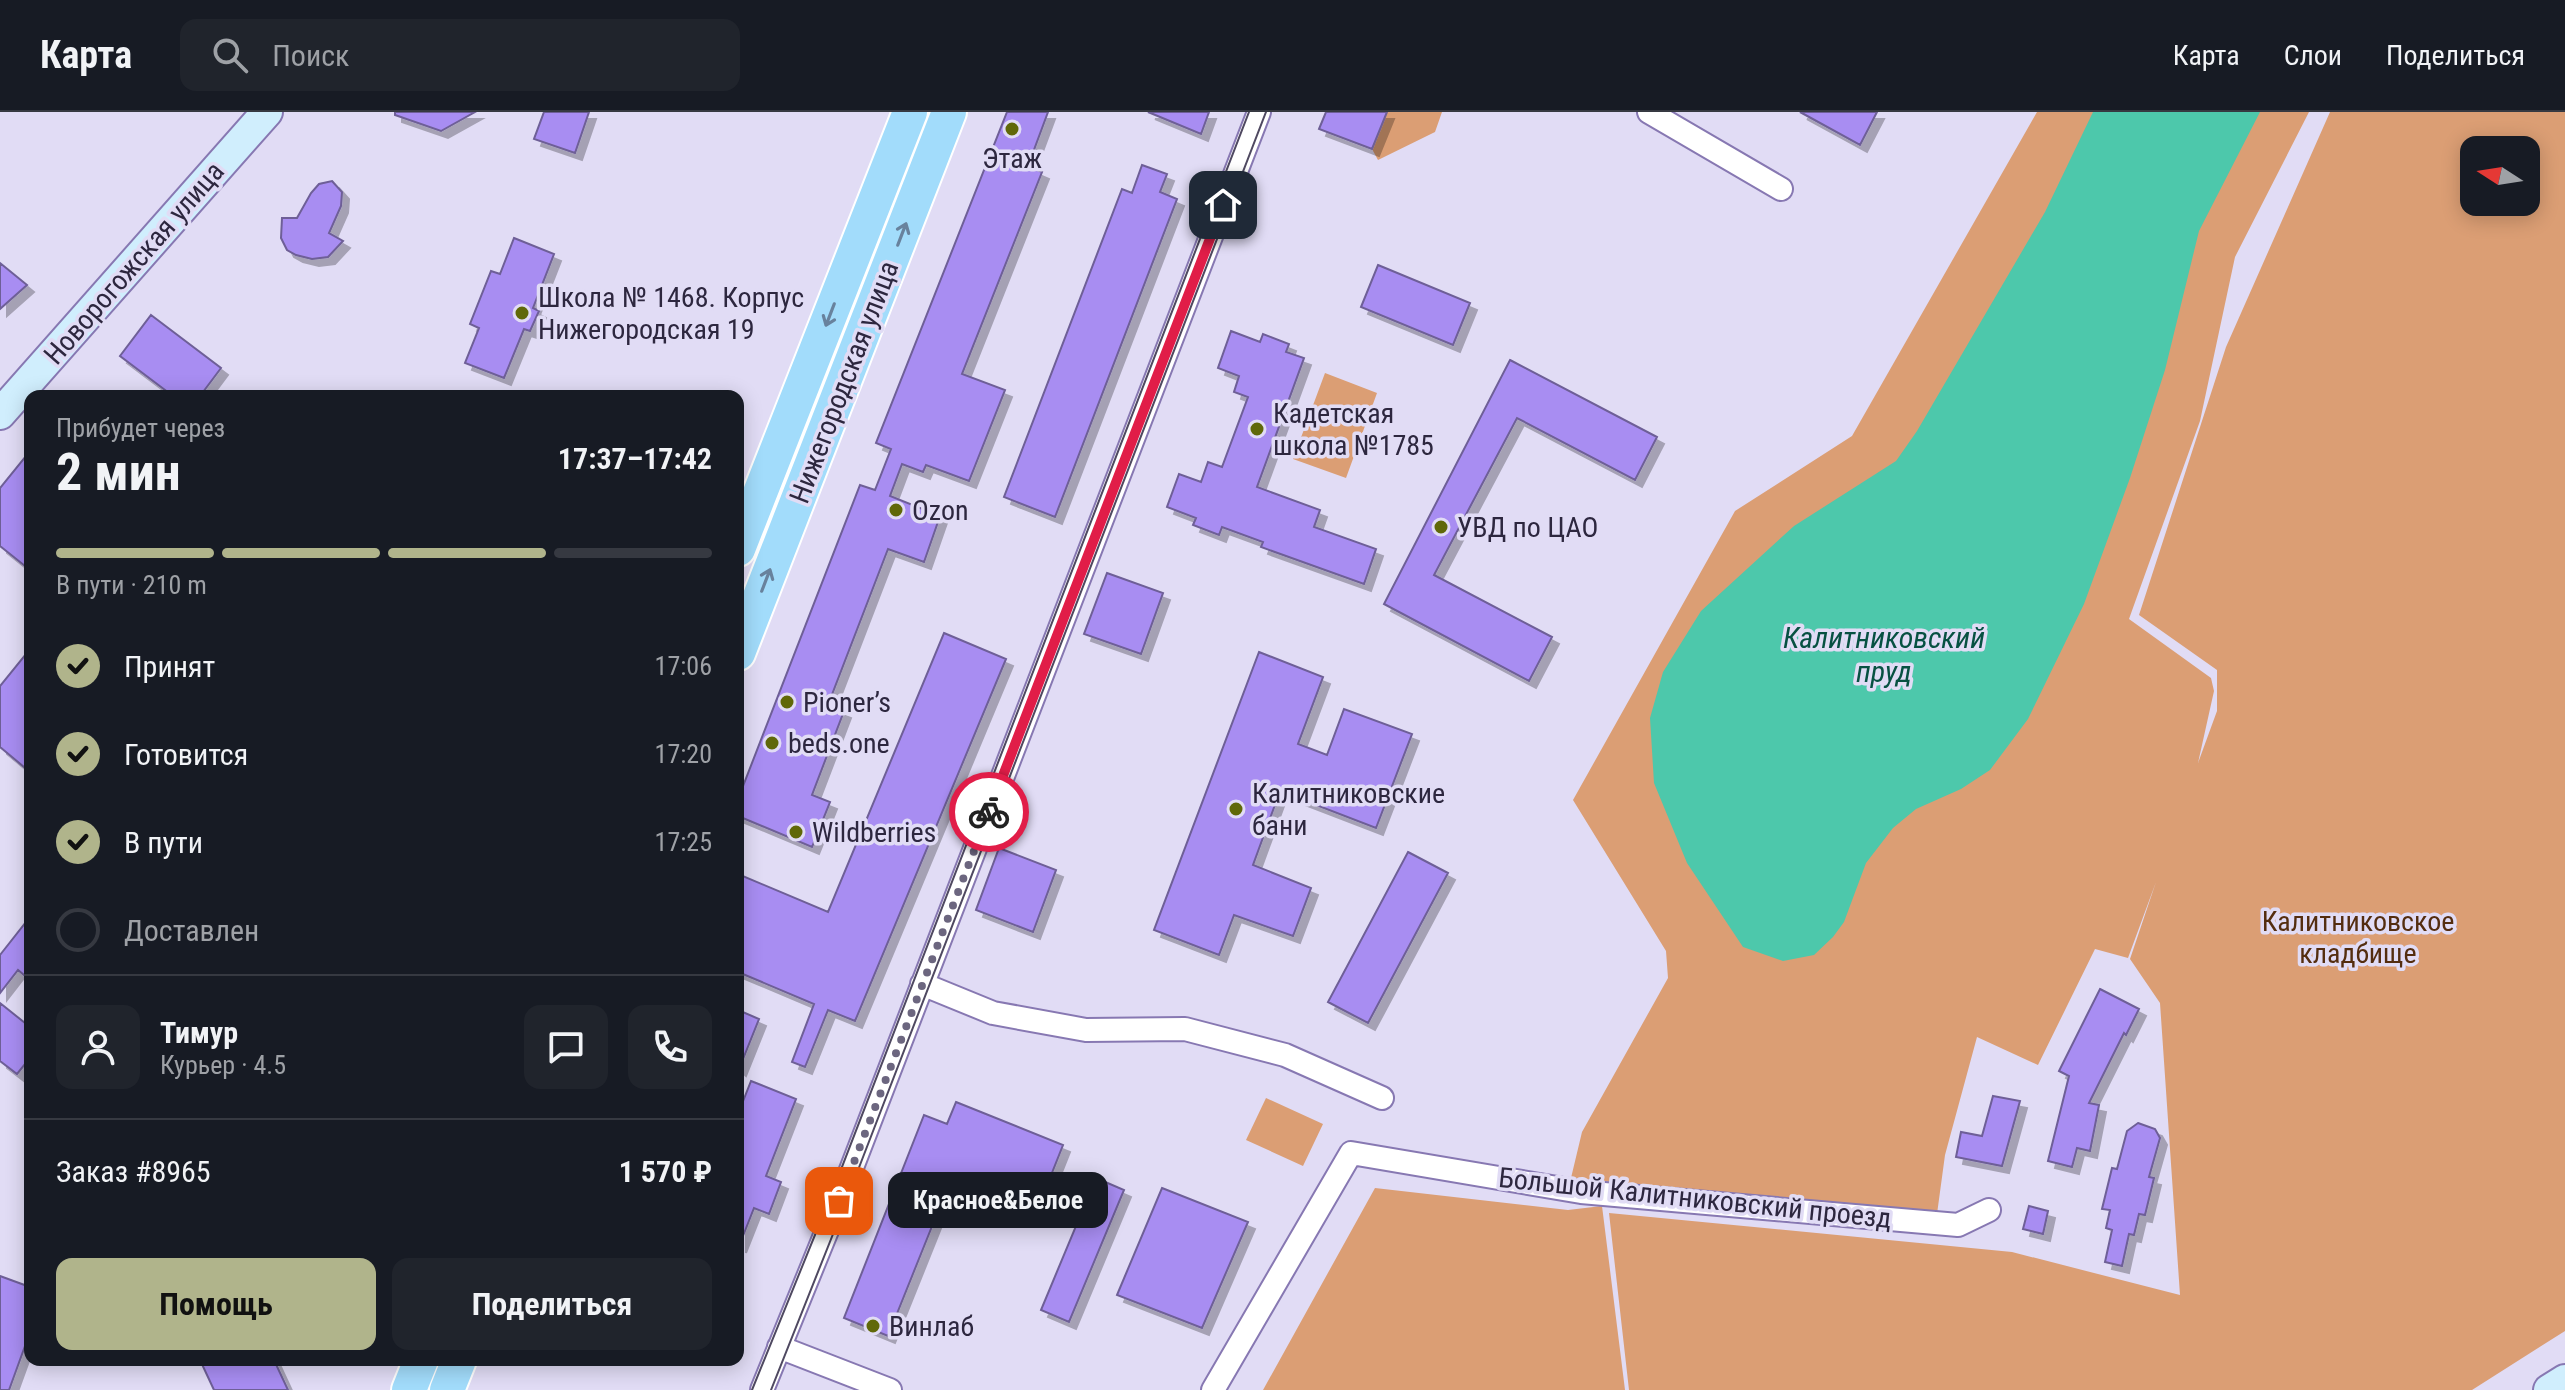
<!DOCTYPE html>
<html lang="ru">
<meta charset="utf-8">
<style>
body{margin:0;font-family:"Roboto Condensed",sans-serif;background:#20242c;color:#f1f3f6;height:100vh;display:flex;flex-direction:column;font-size:30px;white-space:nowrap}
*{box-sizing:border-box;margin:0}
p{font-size:26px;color:#9ea1a6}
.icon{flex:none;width:44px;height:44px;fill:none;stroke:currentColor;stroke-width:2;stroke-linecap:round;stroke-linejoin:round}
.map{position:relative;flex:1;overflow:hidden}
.drawer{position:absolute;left:24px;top:278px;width:720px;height:976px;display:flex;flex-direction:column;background:#171b24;border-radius:16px;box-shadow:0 4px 20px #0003}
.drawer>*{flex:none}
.needle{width:52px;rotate:282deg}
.tools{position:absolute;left:2460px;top:24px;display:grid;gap:16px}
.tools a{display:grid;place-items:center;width:80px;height:80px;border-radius:16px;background:#171b24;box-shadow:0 4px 20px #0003;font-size:40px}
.pin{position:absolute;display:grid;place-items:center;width:68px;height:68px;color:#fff;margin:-34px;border-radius:16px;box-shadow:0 4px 12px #0006}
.courier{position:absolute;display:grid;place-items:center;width:80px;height:80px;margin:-40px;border:6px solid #e11d48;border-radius:50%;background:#fff;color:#222;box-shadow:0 2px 10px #0007}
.bubble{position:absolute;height:56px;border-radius:16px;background:#171b24;box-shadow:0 4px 20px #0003;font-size:26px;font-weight:700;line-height:56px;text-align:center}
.overview em{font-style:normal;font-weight:700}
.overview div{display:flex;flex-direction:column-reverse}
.overview{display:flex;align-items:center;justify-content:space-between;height:136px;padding:0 32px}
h1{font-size:52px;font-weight:700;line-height:60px}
.bar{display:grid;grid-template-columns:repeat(4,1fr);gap:12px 8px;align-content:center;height:96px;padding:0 32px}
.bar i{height:10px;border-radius:6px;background:#363941}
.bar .on{background:#b0b48b}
.bar p{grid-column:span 4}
.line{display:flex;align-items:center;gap:20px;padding:0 32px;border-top:2px solid #363941}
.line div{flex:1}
.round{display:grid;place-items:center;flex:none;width:84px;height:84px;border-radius:16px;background:#20242c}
ol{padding:0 32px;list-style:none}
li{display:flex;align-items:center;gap:24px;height:88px}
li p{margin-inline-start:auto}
li .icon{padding:8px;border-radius:50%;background:#b0b48b;color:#111;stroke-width:4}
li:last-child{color:#9ea1a6}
li i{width:44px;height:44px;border:4px solid #363941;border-radius:50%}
.action{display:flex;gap:16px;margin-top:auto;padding:16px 32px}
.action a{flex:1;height:92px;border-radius:16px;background:#b0b48b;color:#111;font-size:32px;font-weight:700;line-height:92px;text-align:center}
.action a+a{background:#20242c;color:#f1f3f6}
header{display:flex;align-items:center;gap:48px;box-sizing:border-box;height:112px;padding:0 40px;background:#171b24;border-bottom:2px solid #363941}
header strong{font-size:38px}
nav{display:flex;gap:44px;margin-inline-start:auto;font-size:28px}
.search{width:560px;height:72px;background:#20242c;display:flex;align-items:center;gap:20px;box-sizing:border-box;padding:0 28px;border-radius:16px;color:#9ea1a6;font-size:30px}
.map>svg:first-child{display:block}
.green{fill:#db9e74;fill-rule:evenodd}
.water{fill:#4dc8ab}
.building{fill:#a88df2;stroke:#6e5f97;stroke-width:2;filter:url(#shadow)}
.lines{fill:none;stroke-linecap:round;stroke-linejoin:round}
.street-casing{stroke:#8778b2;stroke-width:26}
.secondary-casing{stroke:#8778b2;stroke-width:34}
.primary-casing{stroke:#fff;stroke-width:38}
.street{stroke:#fff;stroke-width:22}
.secondary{stroke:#d0eefd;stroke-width:30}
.primary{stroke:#a2dcfb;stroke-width:34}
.tram{stroke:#4f4961;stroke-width:2}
.oneway{stroke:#68829d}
.done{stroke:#6c667f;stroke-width:8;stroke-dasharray:0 14.4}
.route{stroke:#e11d48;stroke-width:10}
.poi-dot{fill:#606809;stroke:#e1dcf5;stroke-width:3}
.labels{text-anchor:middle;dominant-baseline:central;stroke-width:7;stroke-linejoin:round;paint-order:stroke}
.poi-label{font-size:28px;fill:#2d273f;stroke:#e1dcf5;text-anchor:start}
.street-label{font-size:28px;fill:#2d273f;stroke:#e1dcf5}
.park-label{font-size:28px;fill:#542d0f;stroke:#e1dcf5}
.water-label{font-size:30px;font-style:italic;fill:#075142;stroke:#e1dcf5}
</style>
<header>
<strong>Карта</strong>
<div class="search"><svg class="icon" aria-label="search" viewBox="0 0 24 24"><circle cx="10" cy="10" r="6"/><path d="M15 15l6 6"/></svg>Поиск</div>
<nav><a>Карта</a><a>Слои</a><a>Поделиться</a></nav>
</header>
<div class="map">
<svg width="2565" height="1278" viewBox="0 0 2565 1278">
<defs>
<filter id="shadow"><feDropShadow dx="7" dy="7" stdDeviation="0" flood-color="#0004"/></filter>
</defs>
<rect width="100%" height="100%" fill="#e1dcf5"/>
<path class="green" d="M1387,0h55l-7,20 -57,28 -6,-11z
M2037,0h272l-74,145 -35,164 -71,198 82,59 3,13 -16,72 19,-52v-41l-78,-55 87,-268 104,-235h235v1219l-93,59h-843l-20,-177 403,39 168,43 -20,-292 -30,-44 26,-77 -28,76 -33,-9 -57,116 -61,-28 -32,118 -8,59 -366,-36 11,-46 86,-154 -2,-27 -93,-151 162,-289 117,-75zM2474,38h52v52h-52z
M1325,261l52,20 -31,85 -53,-19z
M1266,986l57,26 -20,42 -57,-26z
M1375,1076l193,22 34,-4 23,184h-362z"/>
<path class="water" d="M2093,0h167l-61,119 -34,139 -35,108 -46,126 -56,115 -38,51 -29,19 -45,20 -23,19 -27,35 -22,59 -11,15 -19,18 -31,6 -40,-14 -56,-84 -33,-80 -4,-65 13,-46 38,-61 93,-85 102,-65 21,-30 128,-219z"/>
<path class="building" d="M395,0h80l-34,19 -46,-16z
M544,0h45l-14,41 -41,-14z
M1007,0h41l-20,54 14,6 -80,202 43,16 -36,91 -43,-16 -3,7 -21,-8 -12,32 50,20 -16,46 -36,-13 -60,156 16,6 -32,84 18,7 -18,45 -74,-31v-17l122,-314 15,5 16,-41 -15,-6z
M1148,0h61l-8,22z
M1326,0h61l-15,37 -53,-20z
M1800,0h77l-17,33z
M1142,53l25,9 -7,18 17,7 -122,318 -51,-20 118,-308 10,4z
M332,69l10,11 -1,14 -12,27 14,8 -15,16 -16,2 -16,-4 -9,-5 -6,-12 1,-20h15l14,-25 8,-9z
M514,126l40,16 -21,54 6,3 -9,20 -6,-2 -20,49 -39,-15 14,-35 -9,-4 21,-53 9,3z
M0,151l27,22 -27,24z
M1378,153l92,38 -17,42 -92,-38z
M151,203l70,53 -21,28h-27l-53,-40z
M1231,219l29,11 3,-8 26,10 -3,8 18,6 -47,129 63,23 -6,17 62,22 -12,35 -103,-37 2,-5 -41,-15 -3,8 -26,-10 3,-7 -29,-11 12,-33 22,8 7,-20 14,5 26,-70 -14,-5 5,-16 -21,-8z
M1510,248l147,77 -22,43 -118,-62 -83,157 118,62 -23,44 -145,-77z
M30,339v119l-30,-24v-58z
M1107,461l56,20 -22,61 -57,-20z
M944,521l62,26 -151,362 -27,-11 -23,57 -13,-5 22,-58 -76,-32v-98l90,38z
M30,537v123l-30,-25v-61z
M1259,540l64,25 -25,67 29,11 17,-46 68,25 -36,94 -96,-37 -27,74 58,23 -18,48 -59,-21 -15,40 -65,-25z
M999,736l57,22 -23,62 -57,-22z
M1408,740l40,21 -80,150 -40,-21z
M30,805v63l-12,-10 -18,23v-38z
M2100,877l39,20 -13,26 -2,-2 -35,70 10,2 -9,46 -13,-3 -5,19 -24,-6 21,-85 -10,-5z
M0,891l30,24v31l-13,16 -17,-13z
M738,898l21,9 -20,50 -1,-1z
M751,969l45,18 -30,77 15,6 -12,32 -15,-6 -15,38 -1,-132z
M1993,984l27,5 -18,65 -46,-9 5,-25 21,4z
M956,990l107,43 -27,68 -85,-34 -63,157 -44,-18 80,-203 23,9z
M2138,1011l17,6 5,9 -11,39 5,1 -9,37 -6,-1 -5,21 -5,-1 -7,32 -17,-4 7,-32 -6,-2 4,-18 -8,-1 10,-41 5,1 10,-38z
M1096,1066l28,12 -55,132 -28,-12z
M1162,1076l86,34 -46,106 -85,-33z
M2029,1094l19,5 -5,23 -20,-5z
M0,1164l30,11v61l-5,-2 -16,44h-9z
M200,1248h74l14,30h-74z"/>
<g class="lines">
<defs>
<path id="street" d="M1649,0l132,77
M922,872l71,29 93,17 99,-1 100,26 97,43
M779,1235l111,43
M762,1278l77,-189 420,-1089
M1213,1278l138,-237 230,39 377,33 31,-15"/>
<path id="secondary" d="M0,302l267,-302
M2549,1278l16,-10"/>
<path id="primary" d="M738,437l172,-437
M738,541l211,-541
M409,1278l12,-30
M447,1278l12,-30"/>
</defs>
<use href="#street" class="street-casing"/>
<use href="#secondary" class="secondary-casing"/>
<use href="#primary" class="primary-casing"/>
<use href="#street" class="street"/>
<use href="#secondary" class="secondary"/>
<use href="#primary" class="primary"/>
<path class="tram" d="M752,1278l78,-192 419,-1086
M771,1278l72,-181 423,-1097"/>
</g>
<defs><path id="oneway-shaft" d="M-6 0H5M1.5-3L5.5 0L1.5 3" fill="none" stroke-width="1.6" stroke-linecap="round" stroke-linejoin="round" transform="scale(2)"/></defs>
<g class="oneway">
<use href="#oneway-shaft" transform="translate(902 122) rotate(-69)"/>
<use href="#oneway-shaft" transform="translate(830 203) rotate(111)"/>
<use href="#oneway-shaft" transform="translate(766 468) rotate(-69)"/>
</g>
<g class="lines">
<path class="done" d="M839,1089l150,-389"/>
<path class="route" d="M989,700l234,-607"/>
</g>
<g class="poi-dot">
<circle cx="1012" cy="17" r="8"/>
<circle cx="522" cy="201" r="8"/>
<circle cx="1257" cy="317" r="8"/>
<circle cx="896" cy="398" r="8"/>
<circle cx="1441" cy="415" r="8"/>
<circle cx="787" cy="590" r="8"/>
<circle cx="772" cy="631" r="8"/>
<circle cx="1236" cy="697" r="8"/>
<circle cx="796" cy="720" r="8"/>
<circle cx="873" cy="1214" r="8"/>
</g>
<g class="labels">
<g class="poi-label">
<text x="1012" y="46" text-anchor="middle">Этаж</text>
<text x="538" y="185">Школа № 1468. Корпус<tspan x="538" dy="32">Нижегородская 19</tspan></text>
<text x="1273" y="301">Кадетская<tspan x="1273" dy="32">школа №1785</tspan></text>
<text x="912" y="398">Ozon</text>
<text x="1457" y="415">УВД по ЦАО</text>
<text x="803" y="590">Pioner’s</text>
<text x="788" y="631">beds.one</text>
<text x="1252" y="681">Калитниковские<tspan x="1252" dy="32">бани</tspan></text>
<text x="812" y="720">Wildberries</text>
<text x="889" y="1214">Винлаб</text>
</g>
<g class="street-label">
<text transform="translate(134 151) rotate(-49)">Новорогожская улица</text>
<text transform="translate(844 270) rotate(-69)">Нижегородская улица</text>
<text transform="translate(1695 1086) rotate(6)">Большой Калитниковский проезд</text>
</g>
<g class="park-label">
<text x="2358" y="809">Калитниковское<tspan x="2358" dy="32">кладбище</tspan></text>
</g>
<g class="water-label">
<text x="1884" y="525">Калитниковский<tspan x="1884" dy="34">пруд</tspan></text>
</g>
</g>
</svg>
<div class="tools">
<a><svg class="needle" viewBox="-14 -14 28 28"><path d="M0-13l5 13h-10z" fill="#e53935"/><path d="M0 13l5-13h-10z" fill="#9ea1a6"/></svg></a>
</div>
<div class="pin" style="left:839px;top:1089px;background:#ea580c"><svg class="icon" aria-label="bag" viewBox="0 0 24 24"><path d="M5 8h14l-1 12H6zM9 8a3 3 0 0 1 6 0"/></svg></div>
<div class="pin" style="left:1223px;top:93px;background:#1f2937"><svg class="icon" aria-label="home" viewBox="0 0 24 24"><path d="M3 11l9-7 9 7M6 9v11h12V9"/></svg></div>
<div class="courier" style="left:989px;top:700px"><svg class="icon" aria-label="bike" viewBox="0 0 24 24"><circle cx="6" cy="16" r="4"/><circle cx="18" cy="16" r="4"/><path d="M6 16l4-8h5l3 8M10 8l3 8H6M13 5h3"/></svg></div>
<div class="bubble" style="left:888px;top:1060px;width:220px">Красное&amp;Белое</div>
<section class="drawer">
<div class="overview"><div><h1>2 мин</h1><p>Прибудет через</p></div><em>17:37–17:42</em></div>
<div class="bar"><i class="on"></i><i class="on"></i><i class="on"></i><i></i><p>В пути · 210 m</p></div>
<ol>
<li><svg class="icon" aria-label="check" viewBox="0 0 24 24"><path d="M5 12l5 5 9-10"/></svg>Принят<p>17:06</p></li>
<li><svg class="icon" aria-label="check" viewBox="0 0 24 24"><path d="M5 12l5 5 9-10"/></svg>Готовится<p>17:20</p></li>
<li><svg class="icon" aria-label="check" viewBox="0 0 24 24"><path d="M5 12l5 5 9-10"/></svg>В пути<p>17:25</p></li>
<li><i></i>Доставлен</li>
</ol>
<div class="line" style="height:144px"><a class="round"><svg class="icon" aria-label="person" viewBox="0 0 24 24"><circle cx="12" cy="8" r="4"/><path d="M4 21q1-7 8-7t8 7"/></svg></a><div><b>Тимур</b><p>Курьер · 4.5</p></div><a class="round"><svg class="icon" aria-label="chat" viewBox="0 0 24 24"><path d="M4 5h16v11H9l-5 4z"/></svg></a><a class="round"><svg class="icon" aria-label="phone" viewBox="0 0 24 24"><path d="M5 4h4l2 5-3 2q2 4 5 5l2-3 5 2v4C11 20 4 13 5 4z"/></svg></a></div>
<div class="line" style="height:104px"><div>Заказ #8965</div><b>1 570 ₽</b></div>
<div class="action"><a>Помощь</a><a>Поделиться</a></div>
</section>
</div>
